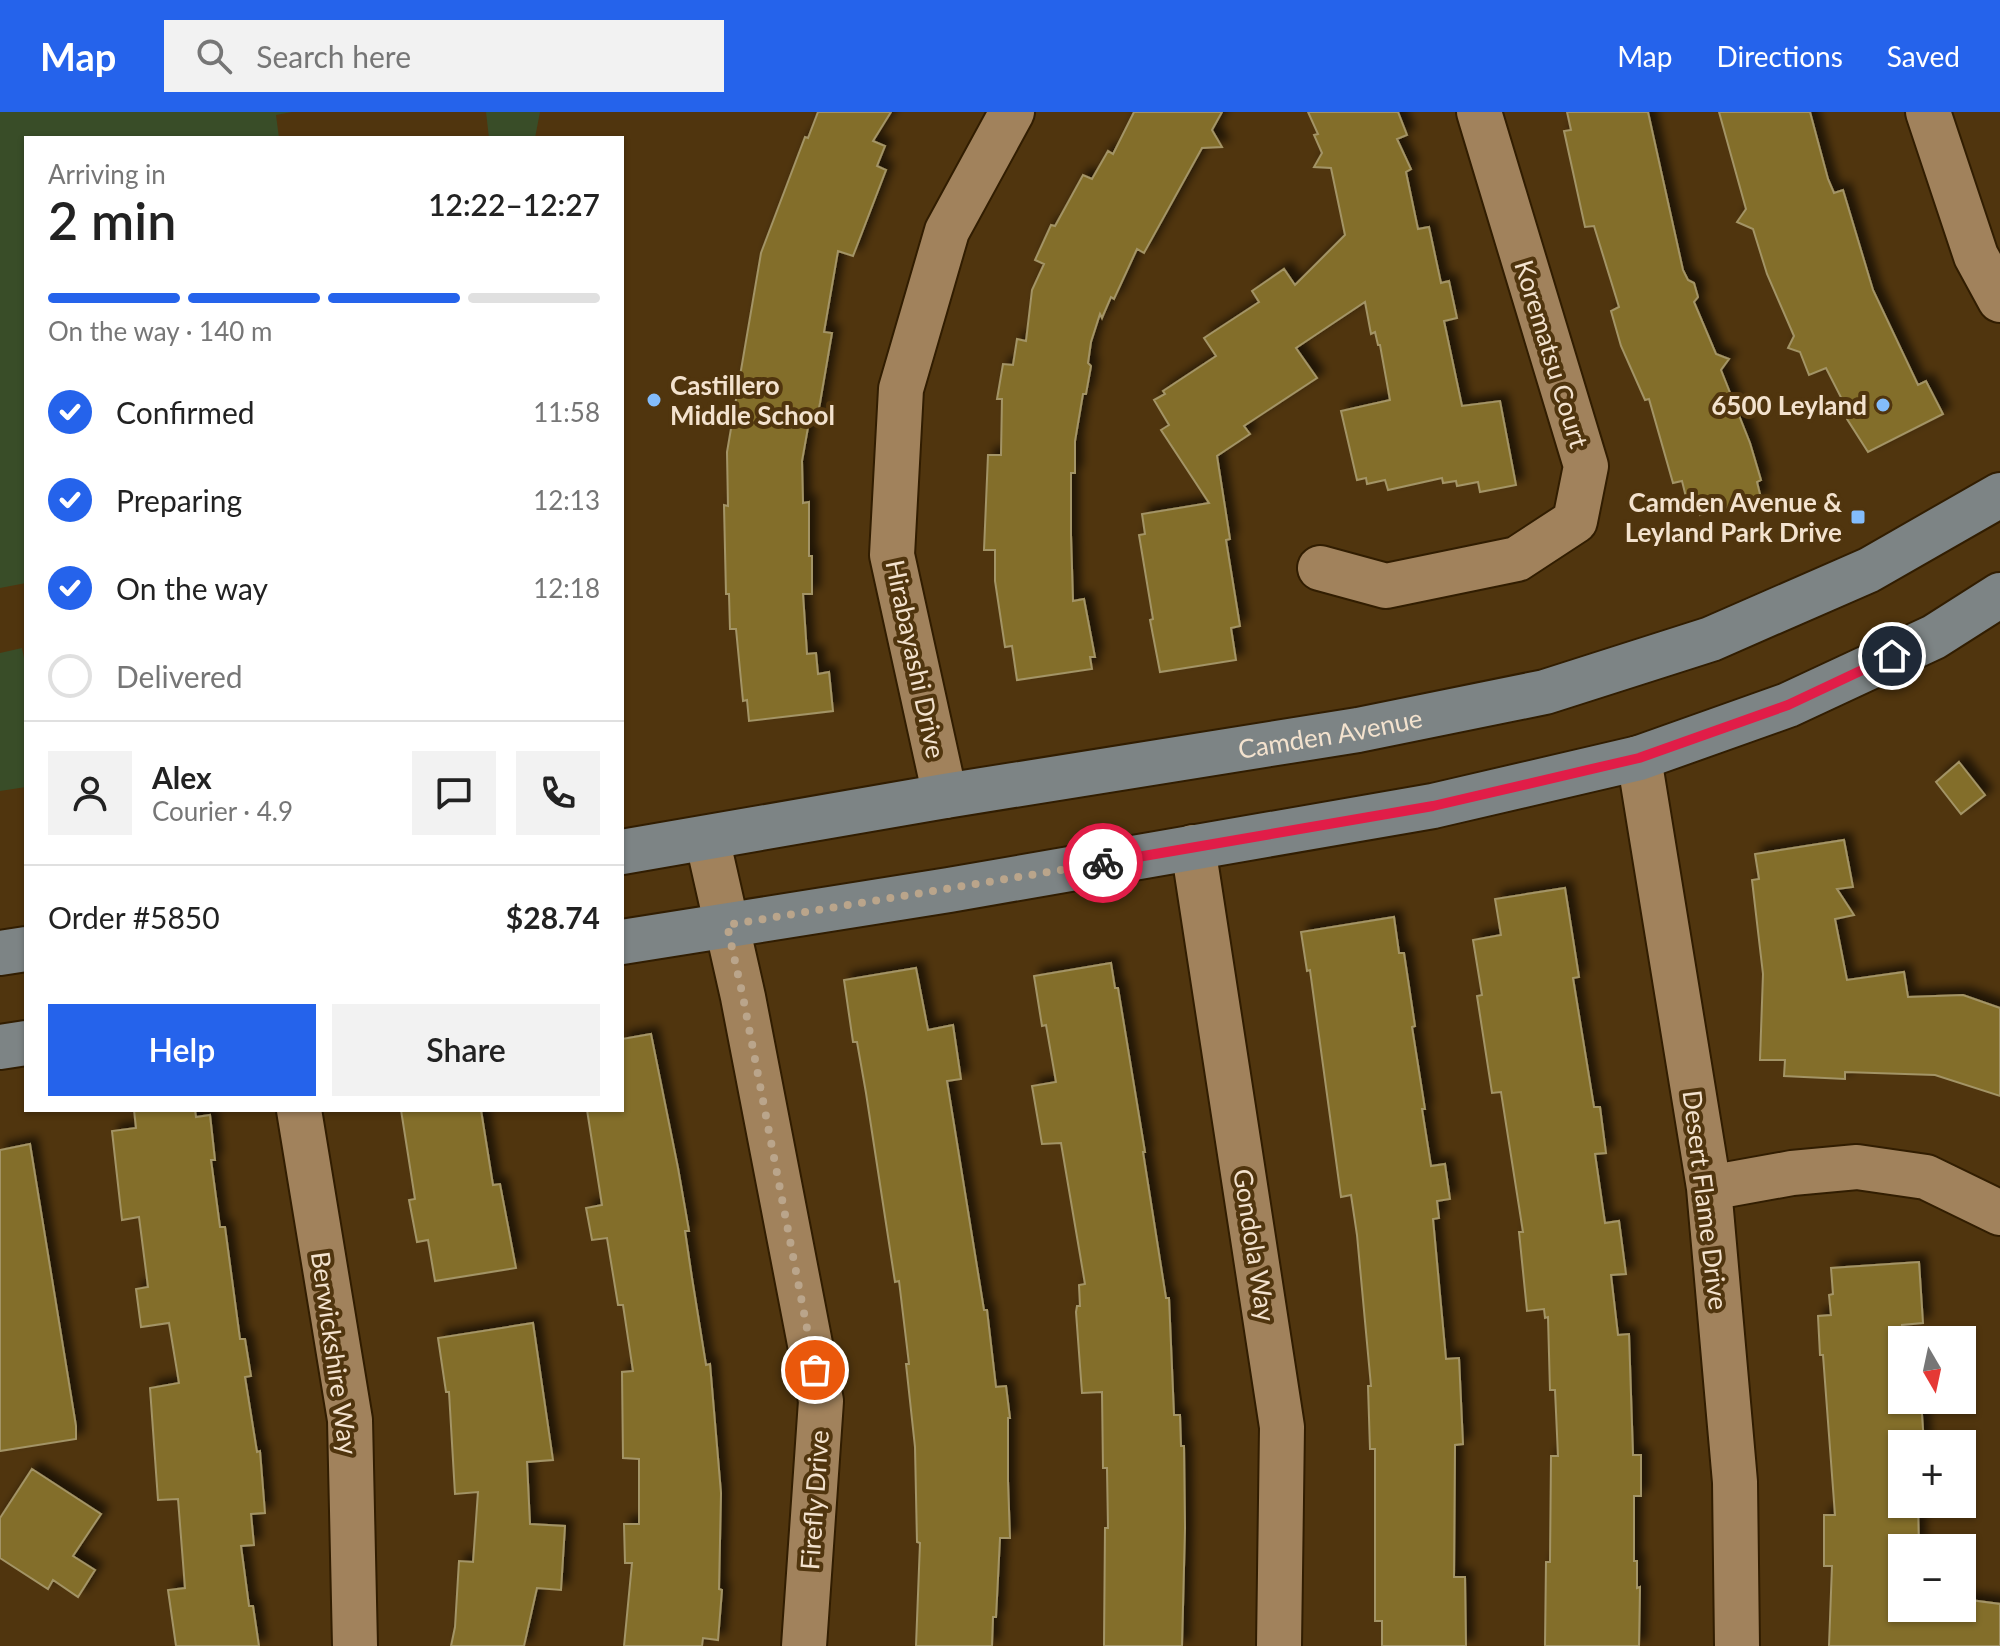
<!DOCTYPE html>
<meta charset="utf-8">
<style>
body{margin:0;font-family:Lato,sans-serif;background:#f2f2f2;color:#222;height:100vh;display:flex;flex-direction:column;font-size:30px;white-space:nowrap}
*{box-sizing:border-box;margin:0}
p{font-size:26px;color:#767676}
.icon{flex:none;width:44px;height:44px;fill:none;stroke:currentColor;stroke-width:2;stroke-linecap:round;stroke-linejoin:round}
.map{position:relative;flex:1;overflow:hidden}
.details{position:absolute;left:24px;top:24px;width:600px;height:976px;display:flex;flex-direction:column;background:#fff;border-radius:0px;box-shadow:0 2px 6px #0004}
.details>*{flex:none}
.needle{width:52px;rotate:171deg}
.fabs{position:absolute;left:1888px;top:1214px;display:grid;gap:16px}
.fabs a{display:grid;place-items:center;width:88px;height:88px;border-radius:0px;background:#fff;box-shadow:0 2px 6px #0004;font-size:40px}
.pin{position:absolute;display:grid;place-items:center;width:68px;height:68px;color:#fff;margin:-34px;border:4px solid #fff;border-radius:50%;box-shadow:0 2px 8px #0007}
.courier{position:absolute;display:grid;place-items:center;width:80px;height:80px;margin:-40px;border:6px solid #e11d48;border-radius:50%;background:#fff;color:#222;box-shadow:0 2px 10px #0007}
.overview em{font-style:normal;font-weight:600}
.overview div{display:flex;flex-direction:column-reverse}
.overview{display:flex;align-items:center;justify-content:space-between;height:136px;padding:0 24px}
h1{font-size:52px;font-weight:600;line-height:60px}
.bar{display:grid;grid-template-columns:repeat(4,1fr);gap:12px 8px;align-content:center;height:96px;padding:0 24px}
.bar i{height:10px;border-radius:6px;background:#e0e0e0}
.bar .selected{background:#2563eb}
.bar p{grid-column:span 4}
.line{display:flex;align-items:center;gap:20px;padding:0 24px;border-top:2px solid #e0e0e0}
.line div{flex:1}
.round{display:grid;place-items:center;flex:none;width:84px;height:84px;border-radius:0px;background:#f2f2f2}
ol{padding:0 24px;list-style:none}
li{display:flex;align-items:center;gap:24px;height:88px}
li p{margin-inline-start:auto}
li .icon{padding:8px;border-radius:50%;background:#2563eb;color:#fff;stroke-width:4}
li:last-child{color:#767676}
li i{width:44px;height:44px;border:4px solid #e0e0e0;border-radius:50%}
.button{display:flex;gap:16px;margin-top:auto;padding:16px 24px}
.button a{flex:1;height:92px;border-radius:0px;background:#2563eb;color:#fff;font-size:32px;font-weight:600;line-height:92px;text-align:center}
.button a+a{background:#f2f2f2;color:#222}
header{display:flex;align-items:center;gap:48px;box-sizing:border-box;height:112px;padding:0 40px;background:#2563eb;color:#fff}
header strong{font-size:38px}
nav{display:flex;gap:44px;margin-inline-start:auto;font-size:28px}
.search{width:560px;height:72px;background:#f2f2f2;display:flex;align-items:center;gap:20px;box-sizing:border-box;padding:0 28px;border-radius:0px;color:#767676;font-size:30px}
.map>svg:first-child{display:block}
.green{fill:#394d28}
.building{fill:#836e2a;stroke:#a39466;stroke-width:2;filter:url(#shadow)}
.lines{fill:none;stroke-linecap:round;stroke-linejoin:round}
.minor-casing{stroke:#311d01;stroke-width:48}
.secondary-casing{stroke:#311d01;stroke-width:48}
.minor{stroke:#a1825c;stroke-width:44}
.secondary{stroke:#7d8485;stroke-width:44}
.done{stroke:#baa58b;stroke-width:8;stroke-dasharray:0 14.4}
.route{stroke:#e11d48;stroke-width:10}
.poi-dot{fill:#83bcfb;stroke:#50350e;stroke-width:3}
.labels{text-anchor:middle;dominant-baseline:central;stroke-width:8;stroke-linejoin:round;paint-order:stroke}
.street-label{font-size:26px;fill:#f3e2ce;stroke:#50350e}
.poi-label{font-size:26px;font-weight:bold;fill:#f3e2ce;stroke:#50350e;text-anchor:end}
</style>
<header>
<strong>Map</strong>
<div class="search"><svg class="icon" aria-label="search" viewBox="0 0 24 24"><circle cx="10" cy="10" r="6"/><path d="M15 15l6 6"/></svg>Search here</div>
<nav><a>Map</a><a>Directions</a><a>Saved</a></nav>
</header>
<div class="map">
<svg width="2000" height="1534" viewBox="0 0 2000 1534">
<defs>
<filter id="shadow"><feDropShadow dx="7" dy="-7" stdDeviation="4" flood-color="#0009"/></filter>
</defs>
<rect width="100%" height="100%" fill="#50350e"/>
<path class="green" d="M0,0h292l-16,3 3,23h-253v445l-26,5z
M486,0h54l-5,26h-46z
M22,536l4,21v118l-26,4v-138z"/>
<path class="building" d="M818,0h73l-18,29 12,5 -8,20 9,4 -33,86 -15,-5 -14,81 8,1 -12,70 -4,20 -7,-1 -7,39 1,42 6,-1v54h3v38h-9l4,60 9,-1 2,21 11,-2 4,39 -84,10 -2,-21 -4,1 -7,-72h-6l-1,-35h-3l-2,-89 4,1 -1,-54 34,-199 44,-116 3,1z
M1134,0h88l-10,18 10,17 -20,1 -58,105 -7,-4 -23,50 -3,-2 -9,21 -2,-4 -9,28 -3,21 3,3 -5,28h-3l-8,47v32h-4v62l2,66 11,-2 11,58h-5l2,12 -75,11 -5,-34 -7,1 -10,-66v-31h-11l4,-95h13l1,-56h-5l6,-35 10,1 4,-26 9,2 6,-51 12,-26 -9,-4 16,-35 4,1 28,-51 9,4 16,-28 5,3z
M1308,0h90l9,23 -10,4 14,30 -5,3 12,57 11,-2 12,56 8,-2 8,37 -13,3 18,85 38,-5 16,84 -36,7 -2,-10 -21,4 -1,-5 -13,2 -1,-5 -54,12 -3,-10 -18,4 -1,-6 -9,2 -16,-69 49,-11 -10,-55h-2l-3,-13 -4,2 -6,-32 -69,46 21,30 -73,48 6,8 -33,22 13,83 -4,1 14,86 -9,2 5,32 -76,12 -10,-52 3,-1 -14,-84 6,-1 -3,-20 67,-11 -48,-73 8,-5 -15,-25 11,-6 -2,-3 53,-35 -12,-18 55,-36 -7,-11 32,-22 11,16 50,-50 -14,-67 -17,-1 8,-14 -8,-18 4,-1z
M1567,0h81l35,158 5,10 6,3 4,14 -4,5 22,52 13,5 -8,11 29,73 11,37 -4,2 4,16 -61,17 -4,-12 -8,2 -6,-24 -9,2 -24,-84 -4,1 -24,-54 -10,-35 8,-4 -25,-81 -9,1 -21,-96 7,-1z
M1719,0h91l18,67 6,14 9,-3 30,100 45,95 8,-4 17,33 -75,38 -21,-33 2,-6 -23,-45 -17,7 -9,-23 -12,-4 6,-12 -27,-62 -14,-45 -16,-7 9,-13z
M1959,650l26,33 -24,19 -25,-32z
M1844,728l9,47 -16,2 17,26 -19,4 12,61 57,-8 4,25 55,-2 37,13v88l-65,-21 -90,-3v7l-61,-3 1,-16h-25l3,-86 -11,-94 7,-1 -4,-25z
M1565,776l14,89 -6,1 21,129h6l6,46 -11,1 10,69 14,-2 7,53 -15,1 7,60 11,-1 4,121h8v41h-7v65h3v27l3,-1 -1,59h-94l1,-84h4l1,-106h7l-3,-66h-5l-2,-73 -3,1 -1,-9 -17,2 -8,-79h4l-22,-140 -9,1 -15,-97 5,-1 -9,-55 28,-5 -6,-36z
M1394,805l5,36h5l11,73 -3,1 13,82h-3l9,57 14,-2 5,35 -13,2 2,17 -6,1 13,140 13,-1 4,86 -8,1 -1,132h11l1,69h-84v-25h-7v-172h-5l-2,-63h3l-14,-151 -6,-40 -10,2 -31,-227 -3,1 -6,-39z
M1111,851l4,25h3l27,164h-2l23,146h3l5,117h6l1,31h3l1,82 -3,118h-78l1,-118h3l-1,-60h-4l-1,-76 -20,1 -6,-81 1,-6h3l-1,-21 6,-1 -24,-141 -19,1 -10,-58 24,-4 -10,-57 -4,1 -8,-50z
M916,856l12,62 25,-5 8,54 -14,2 37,229h3l9,77 10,-1 4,32h-2v63l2,57h-10l-4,79h-3l-1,29h-76l4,-103 -3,-1 -2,-95 -9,-83h3l-10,-83 -4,1 -29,-189 -9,-51h-4l-9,-62z
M651,922l27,134 11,63h-4l7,47 14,87 4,-1 11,129 -2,96 3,1 -4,50 -15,-2 -1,8h-78l8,-83h-7l-1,-39h15v-65l-16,-1 -1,-86 11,-1 -10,-66h-5l-11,-67 -15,2 -6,-32 16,-3 -15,-95h35v-71z
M134,998h61l1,7 14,-2 5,45h-4l9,67h5l15,112h5l6,37 -6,1 12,75 3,-1 5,62 -14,1 3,31 -13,1 8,60h4l6,40h-83l-8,-56 17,-2 -7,-89 -20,1 -8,-112 29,-5 -10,-60 -28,4 -5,-38 12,-2 -9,-70 -17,3 -10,-89 24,-3z
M401,998h80l12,75 7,-1 16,84 -81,13 -7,-41 -11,2 -8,-42 6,-1z
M30,1032l46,282v13l-76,12v-301z
M1919,1150l4,61 -21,2v75h19l3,44h-22v60h16l1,44h-17v60h60v-9l38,5v42h-171l3,-80h-8v-51h11l-12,-160h-3l-2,-39 13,-1 -2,-20 4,-1 -2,-26z
M533,1211l20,137 -26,2 3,62 35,2 -4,64 -24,-2 -13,58h-73l4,-19 4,-66 14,1 5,-70 -23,2 -6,-102h-3l-8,-54z
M32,1357l69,45 -28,42 22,14 -17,27 -25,-17 -5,9 -48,-31v-40z"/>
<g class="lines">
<defs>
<path id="minor" d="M1928,0l48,144 24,44
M1320,456l66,18 131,-27 58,-38 11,-55 -107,-354
M1639,646l70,430 26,294 2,164
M945,684l-53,-241 9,-166 46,-158 65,-119
M707,726l36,159 78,404 -17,245
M1193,735l89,580 -3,219
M299,998l51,310 5,226
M1709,1076l83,-15 65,-6 69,10 74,36"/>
<g id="secondary">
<path id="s1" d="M622,740l323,-56 413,-66 187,-38 166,-53 158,-69 131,-75"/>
<path d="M622,830l327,-52 484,-84 206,-48 149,-53 146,-68 66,-42"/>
<path d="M0,841l26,-4"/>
<path d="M0,935l26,-4"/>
</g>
</defs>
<use href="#minor" class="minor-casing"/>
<use href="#secondary" class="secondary-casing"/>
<use href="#minor" class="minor"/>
<use href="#secondary" class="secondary"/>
</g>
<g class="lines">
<path class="done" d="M815,1258l-72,-373 -16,-72 376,-62"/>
<path class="route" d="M1103,751l330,-57 206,-48 149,-53 104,-49"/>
</g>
<g class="poi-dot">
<circle cx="654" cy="288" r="8"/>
<circle cx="1883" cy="293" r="8"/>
<rect x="1850" y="397" width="16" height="16" rx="4"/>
</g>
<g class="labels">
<g class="street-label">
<text transform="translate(1552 242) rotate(73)">Korematsu Court</text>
<text transform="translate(916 547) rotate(78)">Hirabayashi Drive</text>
<text stroke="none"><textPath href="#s1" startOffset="718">Camden Avenue</textPath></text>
<text transform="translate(1706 1088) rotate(83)">Desert Flame Drive</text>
<text transform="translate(1255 1133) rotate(81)">Gondola Way</text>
<text transform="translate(335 1241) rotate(82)">Berwickshire Way</text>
<text transform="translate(814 1388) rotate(-86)">Firefly Drive</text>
</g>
<g class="poi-label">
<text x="670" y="273" text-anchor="start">Castillero<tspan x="670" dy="30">Middle School</tspan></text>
<text x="1867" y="293">6500 Leyland</text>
<text x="1842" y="390">Camden Avenue &amp;<tspan x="1842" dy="30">Leyland Park Drive</tspan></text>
</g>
</g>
</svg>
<div class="fabs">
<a><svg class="needle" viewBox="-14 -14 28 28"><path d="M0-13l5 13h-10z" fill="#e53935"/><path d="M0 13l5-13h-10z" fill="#767676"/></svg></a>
<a>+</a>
<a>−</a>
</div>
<div class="pin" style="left:815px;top:1258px;background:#ea580c"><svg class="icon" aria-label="bag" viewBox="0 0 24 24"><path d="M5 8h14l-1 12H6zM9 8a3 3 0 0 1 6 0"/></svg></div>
<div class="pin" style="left:1892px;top:544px;background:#1f2937"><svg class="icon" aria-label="home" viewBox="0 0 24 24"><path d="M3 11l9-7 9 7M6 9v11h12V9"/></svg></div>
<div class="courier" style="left:1103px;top:751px"><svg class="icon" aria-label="bike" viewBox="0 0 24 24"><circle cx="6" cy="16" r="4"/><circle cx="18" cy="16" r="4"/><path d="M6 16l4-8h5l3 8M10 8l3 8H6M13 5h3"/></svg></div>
<section class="details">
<div class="overview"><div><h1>2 min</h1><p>Arriving in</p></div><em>12:22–12:27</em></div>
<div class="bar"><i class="selected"></i><i class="selected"></i><i class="selected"></i><i></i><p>On the way · 140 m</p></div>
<ol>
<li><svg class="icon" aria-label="check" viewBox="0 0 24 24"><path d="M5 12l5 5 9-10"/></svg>Confirmed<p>11:58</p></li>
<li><svg class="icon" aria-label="check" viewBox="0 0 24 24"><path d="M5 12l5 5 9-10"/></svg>Preparing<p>12:13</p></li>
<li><svg class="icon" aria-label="check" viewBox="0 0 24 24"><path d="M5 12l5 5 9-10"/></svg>On the way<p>12:18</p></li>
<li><i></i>Delivered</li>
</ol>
<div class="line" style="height:144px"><a class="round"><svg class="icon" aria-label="person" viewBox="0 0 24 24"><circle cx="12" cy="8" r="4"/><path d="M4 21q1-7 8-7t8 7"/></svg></a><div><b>Alex</b><p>Courier · 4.9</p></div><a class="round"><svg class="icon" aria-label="chat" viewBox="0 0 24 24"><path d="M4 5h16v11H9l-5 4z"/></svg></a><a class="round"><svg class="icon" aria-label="phone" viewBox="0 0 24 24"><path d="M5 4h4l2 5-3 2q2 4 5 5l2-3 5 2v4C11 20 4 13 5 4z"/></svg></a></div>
<div class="line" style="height:104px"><div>Order #5850</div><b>$28.74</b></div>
<div class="button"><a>Help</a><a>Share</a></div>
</section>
</div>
